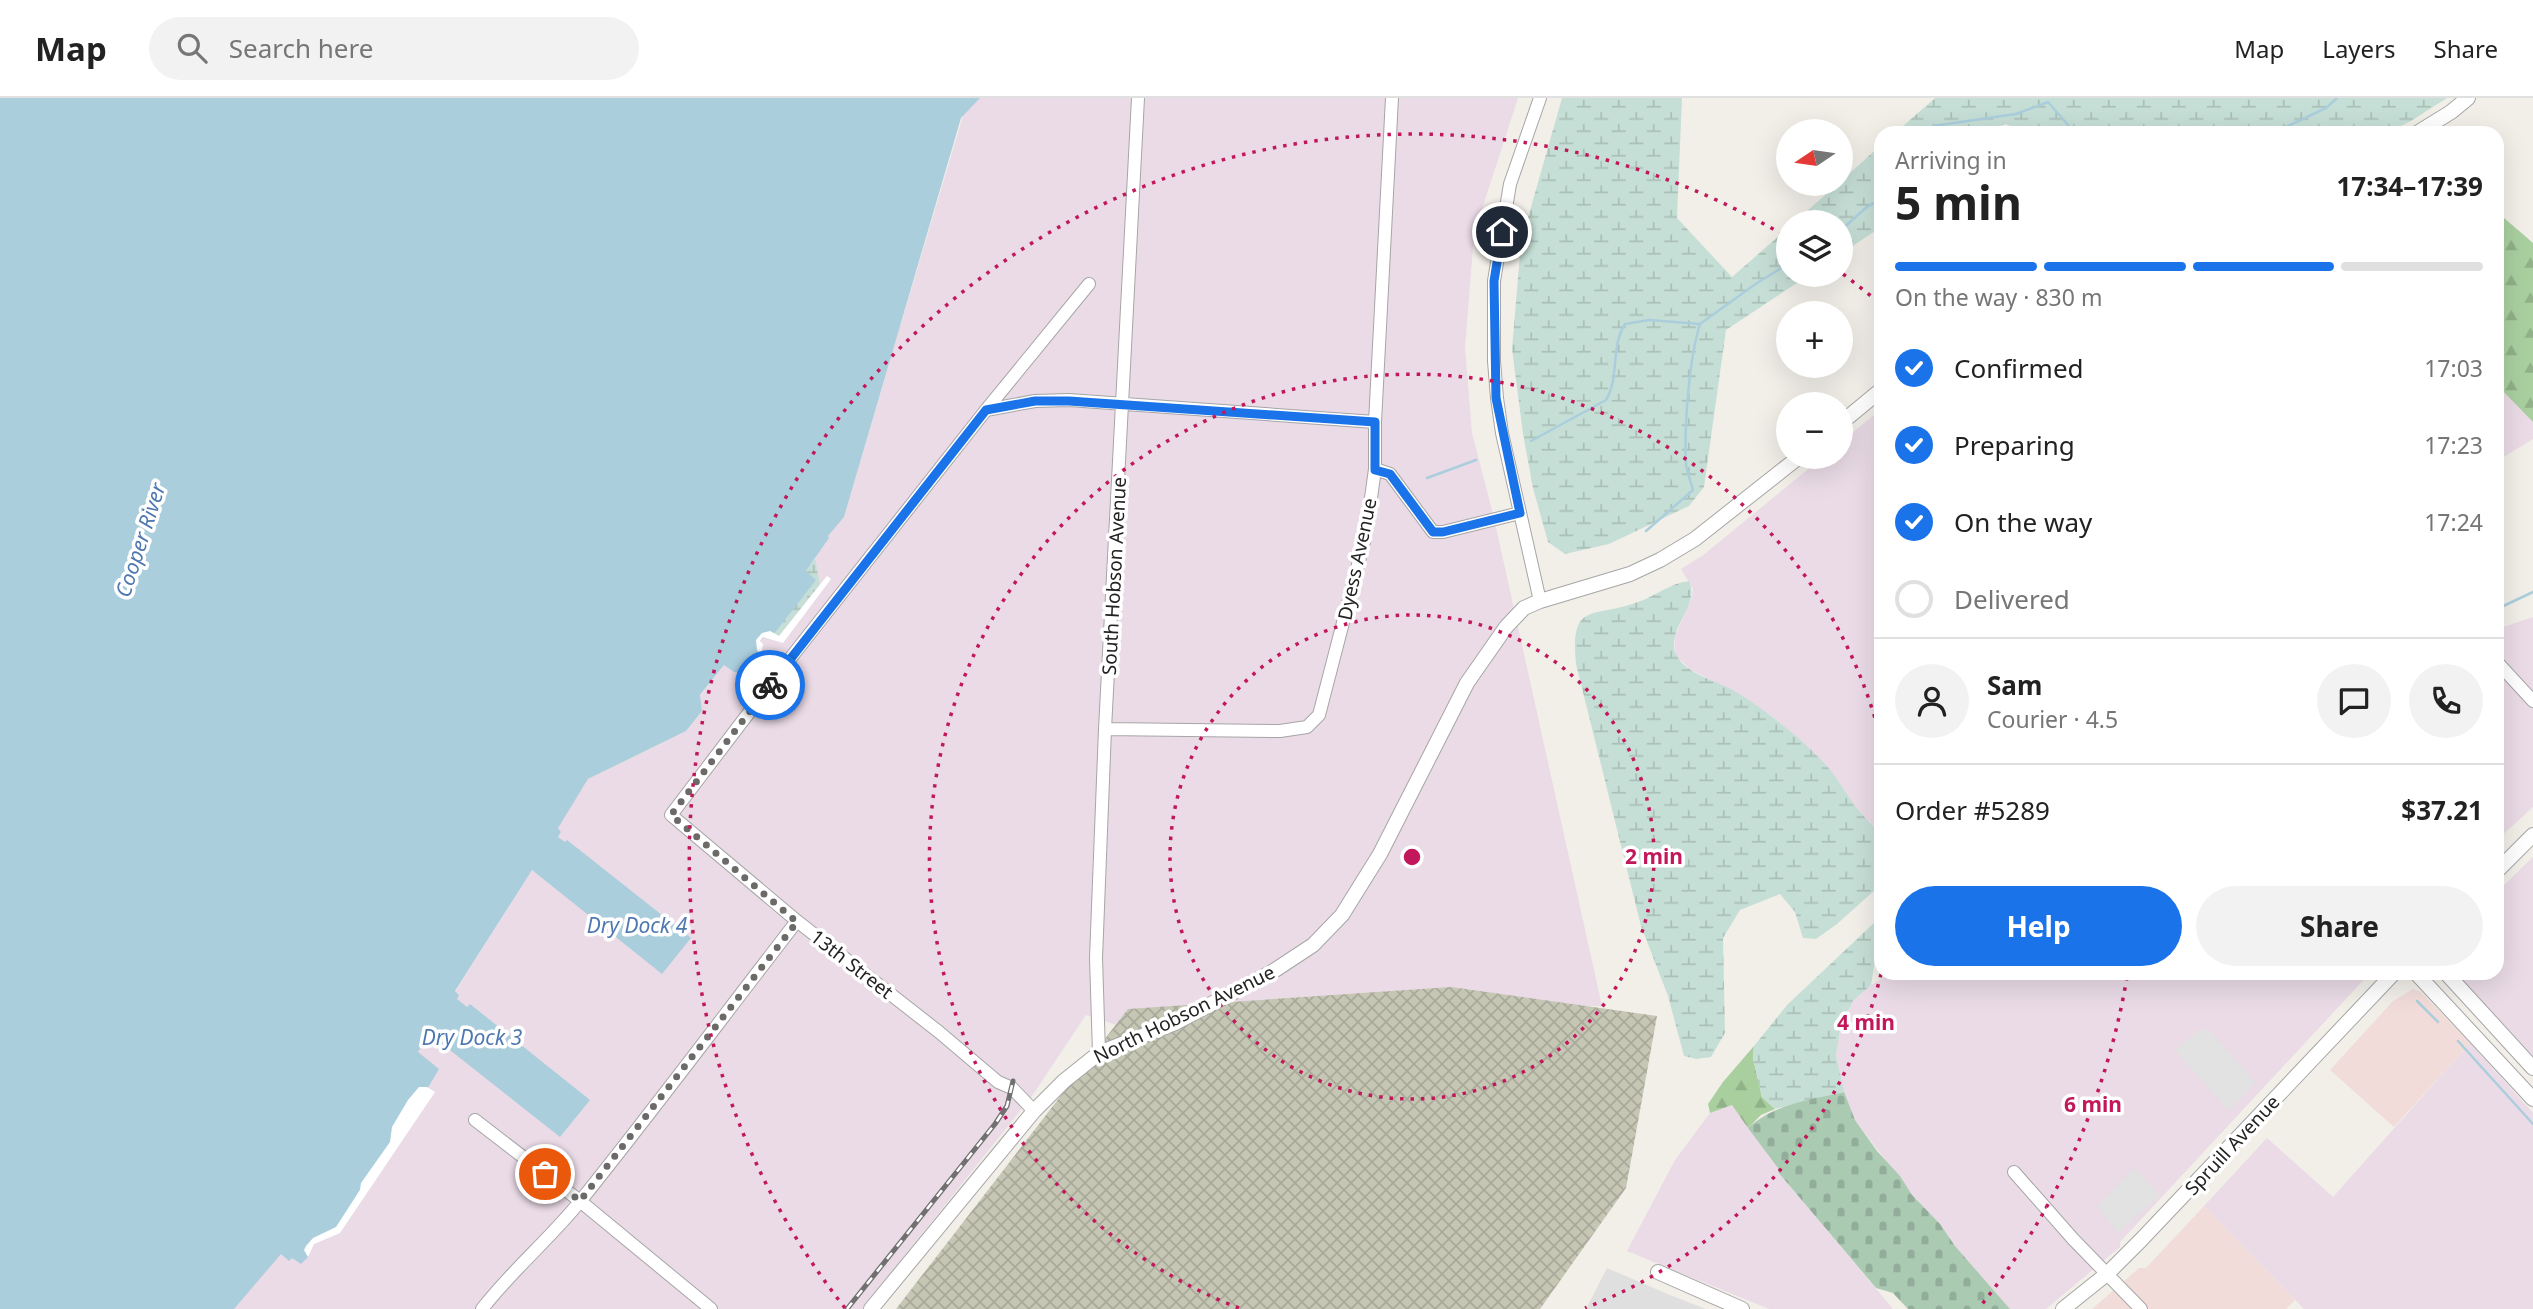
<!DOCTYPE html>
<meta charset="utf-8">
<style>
body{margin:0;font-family:"Noto Sans",sans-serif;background:#f2f2f2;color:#222;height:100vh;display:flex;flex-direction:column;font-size:26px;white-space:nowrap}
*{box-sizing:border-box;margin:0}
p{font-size:23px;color:#767676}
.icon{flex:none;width:38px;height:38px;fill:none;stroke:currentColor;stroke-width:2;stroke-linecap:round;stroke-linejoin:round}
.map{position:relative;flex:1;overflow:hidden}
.panel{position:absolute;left:1874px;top:28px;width:630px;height:854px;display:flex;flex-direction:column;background:#fff;border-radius:21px;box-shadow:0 7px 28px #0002}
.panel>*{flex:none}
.needle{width:46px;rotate:257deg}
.fabs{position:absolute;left:1776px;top:21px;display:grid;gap:14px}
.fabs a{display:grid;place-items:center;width:77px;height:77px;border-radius:50%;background:#fff;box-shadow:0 7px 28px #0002;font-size:35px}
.pin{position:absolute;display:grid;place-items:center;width:60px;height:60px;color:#fff;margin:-30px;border:4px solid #fff;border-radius:50%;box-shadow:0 2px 7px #0007}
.courier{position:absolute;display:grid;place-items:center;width:70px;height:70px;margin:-35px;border:5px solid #1a73e8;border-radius:50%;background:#fff;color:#222;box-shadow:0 2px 9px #0007}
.headline em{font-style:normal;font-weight:700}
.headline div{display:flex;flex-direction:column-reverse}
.headline{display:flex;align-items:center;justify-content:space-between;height:119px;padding:0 21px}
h1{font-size:46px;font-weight:700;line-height:52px}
.bar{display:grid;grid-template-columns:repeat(4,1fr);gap:10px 7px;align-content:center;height:84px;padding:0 21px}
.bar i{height:9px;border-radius:5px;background:#e0e0e0}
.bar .active{background:#1a73e8}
.bar p{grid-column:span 4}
.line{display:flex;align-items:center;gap:18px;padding:0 21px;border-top:2px solid #e0e0e0}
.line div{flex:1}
.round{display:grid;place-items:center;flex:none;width:74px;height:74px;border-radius:37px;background:#f2f2f2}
ol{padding:0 21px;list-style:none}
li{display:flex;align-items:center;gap:21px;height:77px}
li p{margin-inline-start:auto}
li .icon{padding:7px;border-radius:50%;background:#1a73e8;color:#fff;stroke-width:4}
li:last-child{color:#767676}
li i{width:38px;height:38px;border:4px solid #e0e0e0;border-radius:50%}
.action{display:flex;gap:14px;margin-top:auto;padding:14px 21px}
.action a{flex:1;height:80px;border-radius:42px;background:#1a73e8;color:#fff;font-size:28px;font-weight:700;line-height:80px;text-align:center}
.action a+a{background:#f2f2f2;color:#222}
header{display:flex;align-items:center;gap:42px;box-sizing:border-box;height:98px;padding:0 35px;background:#fff;border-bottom:2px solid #e0e0e0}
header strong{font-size:33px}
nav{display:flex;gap:38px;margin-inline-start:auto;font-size:24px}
.search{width:490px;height:63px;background:#f2f2f2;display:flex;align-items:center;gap:18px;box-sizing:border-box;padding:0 24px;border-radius:38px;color:#767676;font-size:26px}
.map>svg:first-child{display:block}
.residential{fill:#e0dfdf}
.commercial{fill:#f1dcd9}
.industrial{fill:#eadbe6}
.construction{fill:url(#construction-cross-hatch)}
.forest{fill:url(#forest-firs)}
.wetland{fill:url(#wetland-marsh)}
.cemetery{fill:url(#cemetery-stones)}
.parking{fill:#e2e2e2}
.water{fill:#abcedd}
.pier{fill:#fff}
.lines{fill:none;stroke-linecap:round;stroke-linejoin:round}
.stream{stroke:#abcedd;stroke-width:2.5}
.minor-casing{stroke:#a6a6a6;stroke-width:14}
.tertiary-casing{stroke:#a6a6a6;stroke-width:16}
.minor{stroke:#fff;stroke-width:12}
.tertiary{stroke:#fff;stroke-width:14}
.rail-casing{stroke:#707070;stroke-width:5}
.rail{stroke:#fff;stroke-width:2.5;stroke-dasharray:8;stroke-linecap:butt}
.done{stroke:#6b6a68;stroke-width:7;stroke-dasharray:0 12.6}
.route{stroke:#1a73e8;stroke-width:9}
.ring{fill:none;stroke:#c2185b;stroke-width:3.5;stroke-dasharray:3.5 7}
.labels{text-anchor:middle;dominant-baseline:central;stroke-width:7;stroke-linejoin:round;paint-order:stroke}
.street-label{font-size:19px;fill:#222;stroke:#fff}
.water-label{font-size:21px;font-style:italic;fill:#4f78b0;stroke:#fff}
.centre{fill:#c2185b;stroke:#fff;stroke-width:3.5}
.ring-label{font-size:21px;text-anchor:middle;font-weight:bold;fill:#c2185b;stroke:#fff;stroke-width:7;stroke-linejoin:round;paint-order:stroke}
</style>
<header>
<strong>Map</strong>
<div class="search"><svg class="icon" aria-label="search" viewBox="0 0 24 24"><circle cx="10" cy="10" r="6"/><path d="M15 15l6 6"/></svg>Search here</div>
<nav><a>Map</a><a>Layers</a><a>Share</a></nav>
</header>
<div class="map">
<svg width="2533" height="1211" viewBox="0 0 2533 1211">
<defs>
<pattern id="construction-cross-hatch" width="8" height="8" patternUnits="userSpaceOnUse" patternTransform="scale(1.75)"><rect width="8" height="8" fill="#c5c6b4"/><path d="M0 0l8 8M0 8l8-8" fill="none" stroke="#a9aa9a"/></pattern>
<pattern id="forest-firs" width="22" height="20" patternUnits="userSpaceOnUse" patternTransform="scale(1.75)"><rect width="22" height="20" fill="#a9cf9f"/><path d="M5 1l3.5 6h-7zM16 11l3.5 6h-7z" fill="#91b189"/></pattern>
<pattern id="wetland-marsh" width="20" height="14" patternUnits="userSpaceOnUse" patternTransform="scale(1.75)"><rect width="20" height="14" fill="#c6dfd6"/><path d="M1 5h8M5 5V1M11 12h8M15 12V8" fill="none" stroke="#aabfb7"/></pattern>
<pattern id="cemetery-stones" width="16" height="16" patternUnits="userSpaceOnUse" patternTransform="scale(1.75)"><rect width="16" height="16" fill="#aacab2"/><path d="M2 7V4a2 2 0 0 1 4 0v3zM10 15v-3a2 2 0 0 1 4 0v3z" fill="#92ad99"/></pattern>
</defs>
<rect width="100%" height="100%" fill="#f2efe9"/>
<path class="residential" d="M1607,1170l63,27 36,14h-120z"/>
<path class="commercial" d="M2413,891l8,3 49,51 -76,84 -64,-57 63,-69z
M2204,1108l91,94 -9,9h-194l47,-41h7z"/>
<path class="industrial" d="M555,0l345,229 63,-211 -18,-18h573l-44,136 -9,114 7,85 21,81 109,492 -298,-3 -65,63 -153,-51 -54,81 -170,213h-628l6,-7 -2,-354 68,302 120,-160 12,-21 -21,-17 42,-58 -4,-2 77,-123 8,6 25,-32 -7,-6 3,-5 -4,-4 31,-49 98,-48 16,-20 -2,-15 25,-32 9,8 20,2 5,-31 56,-84 12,-23 17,-19 45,-153z
M2497,114l36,31v196l-36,22z
M1881,311v423l-17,-14 -38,-52 -48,-45 -25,-18 -63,-34 -14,-13 -2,-18 17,-38 2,-11 -12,-20 21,-13 121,-99h18v-15z
M2533,519v74l-5,4 5,6v106l-36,33v-211z
M2533,759v200l-77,-84h41v-81z
M1891,875h479l-250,269v5l-74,62h-36l-55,-63 -15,-22 -28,-29 -57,-75 -8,-17 -7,-22 -4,-26 5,-30 12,-24 18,-16z
M2470,945l63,70v196h-229l-100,-103 63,-68 66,59z
M1732,1007l47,63 -1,4 115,137h-124l-142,-58 48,-91 35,-47z"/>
<path class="construction" d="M1451,889l206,29 -31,172 -86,121h-644l232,-300z"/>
<path class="forest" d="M2497,114l36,31v179l-36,-37z
M1754,948l-1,12 9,39 13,12 -14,6 -13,13 -16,-23 -22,8 -2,-9 15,-22z"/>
<path class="wetland" d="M1562,0h120l-5,120 55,59 56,-49v47h21l-83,55 -22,157 -15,19 -80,38 -44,10 -17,-12 -15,-54 -10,-54 -11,-85 9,-107z
M1935,0h512l-36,23 -24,12h-354l-28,-9 -21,9h-89z
M1881,47v82l-40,27v-32h-47l44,-38h3v-3z
M815,461l5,25 -43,55 -4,-4h-8l-6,8 2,11 -11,-9 -4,5 15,12 -2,13 -25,-3 -6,-5 82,-90 -5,-5z
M1689,483c12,26 -26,50 -12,75 10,18 37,24 54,33 16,9 30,19 44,30 18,14 37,31 52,47 18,22 30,49 54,66v48l-6,10 -38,34 -21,15 -13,-1 -8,-26 -15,-18 -40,16 -17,28 2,95 -14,24 -15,2 -12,-3 -16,-60 -27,-70 -65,-262c-6,-64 17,-45 62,-62 18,-6 32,-19 51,-21z
M1876,823l3,15 -8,49 -18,16 -12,24 -5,30 8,37 -69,17 -13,-12 -9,-39 1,-12 33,-41z"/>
<path class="cemetery" d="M1844,994l11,28 22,31 23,25 12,19 28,29 15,22 55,63h-102l-15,-16 -17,-5 -98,-116v-4l-30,-40c26,-24 62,-28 96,-36z"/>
<path class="parking" d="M2208,931l47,53 -26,29 -54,-61 25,-20z
M2134,1070l26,27 -42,38 -21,-27z"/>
<path class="water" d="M0,0h980l-19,20 -117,399 -16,19 1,2 -23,33 10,9 -43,55 -8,-1 -6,9 -5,31 -20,-2 -10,-7 -24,30 2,16 -16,20 -98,48 -30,49 3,4 -3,5 7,5 2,-2 124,98 -29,36 -130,-104 -77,121 4,4 -2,4 10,8 3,-3 120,96 -30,37 -119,-94 2,-3 -12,-9 -13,21 21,17 -46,78 -31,39 -26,45 -22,9 -8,10 3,6 -8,8 -9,-6 -3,3 -8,-7 -47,55h-234z"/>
<path class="pier" d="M827,478l4,3 -48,64 -20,-6 -3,4 3,3 -2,10 -4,-4 -1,-10 6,-7 8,-2 9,5z
M419,989h8l8,5 -95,141 -26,11 -6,13 -4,-7 2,-4 7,-8 23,-11 24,-37 1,-7 29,-41 2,-15 16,-27z"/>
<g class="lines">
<path class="stream" d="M1926,35l7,-7 83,-12 32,-12 27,31
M2268,35h5l53,-25 11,-10
M1841,132l27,-24 13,-6
M1531,343l75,-41c14,-23 4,-53 19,-76l24,-4 51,4 57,-41 31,-19
M1427,380l49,-18
M1646,433l47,-41c-2,-8 -6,-17 -7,-26 -2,-37 3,-105 14,-140
M2497,511l36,-17
M2417,903l21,21
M2458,943l75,83"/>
<defs>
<path id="minor" d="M986,312l49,-9 34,-1 306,22
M1375,371l15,5 43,58h10l77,-19
M1540,503l-38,-168 -5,-35 -3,-37v-80l16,-97 30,-86
M2497,564l36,39
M1105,631l175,2 27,-4 12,-12 47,-181 9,-65v-47l17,-324
M1099,955l-3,-95 9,-229 33,-631
M1034,1013l-22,-23 -14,-6 -59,-50 -142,-111 -126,-106 118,-155 197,-250 103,-126
M475,1022l105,81 131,108
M2014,1074l59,67 68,70
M482,1211c31,-40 69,-71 100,-110 73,-91 143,-185 215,-278"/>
<path id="tertiary" d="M2417,35l34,-21 17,-14
M1841,325l40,-33
M2497,773l36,-36
M2416,875l117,126
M2446,875l87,95
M1658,1174l84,37
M871,1211l163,-198 30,-30 35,-28 76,-30 97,-51 41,-27 29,-30 38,-61 87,-171 39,-56 18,-19 16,-7 90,-27 30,-14 35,-21 104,-82
M2063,1211l45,-36 33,-33 253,-267"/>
</defs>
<use href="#minor" class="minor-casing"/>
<use href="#tertiary" class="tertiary-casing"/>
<use href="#minor" class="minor"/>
<use href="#tertiary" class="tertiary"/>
<defs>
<path id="rail" d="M847,1211l148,-185 12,-18 6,-25"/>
</defs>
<use href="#rail" class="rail-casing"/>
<use href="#rail" class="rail"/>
</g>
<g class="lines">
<path class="done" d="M545,1076l35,27 217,-279 -126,-107 99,-130"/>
<path class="route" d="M770,587l216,-275 49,-9h34l306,21v48l15,4 43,58h10l77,-19 -24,-115 -2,-117 8,-49"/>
</g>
<g class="ring">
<circle cx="1412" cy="759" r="242"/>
<path d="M1881 876A483 483 0 0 1 1585 1210M1239 1210A483 483 0 1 1 1881 642"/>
<path d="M2127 879A725 725 0 0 1 1979 1210M845 1210A725 725 0 0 1 1785 138M1843 176A725 725 0 0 1 1878 204"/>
</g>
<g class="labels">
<g class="street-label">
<text transform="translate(1357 461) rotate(-78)">Dyess Avenue</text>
<text transform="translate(1114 478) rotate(-87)">South Hobson Avenue</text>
<text transform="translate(852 866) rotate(38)">13th Street</text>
<text transform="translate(1184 916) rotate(-26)">North Hobson Avenue</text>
<text transform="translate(2232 1047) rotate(-47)">Spruill Avenue</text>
</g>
<g class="water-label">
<text transform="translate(140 442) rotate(-72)">Cooper River</text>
<text x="637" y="827">Dry Dock 4</text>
<text x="472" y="939">Dry Dock 3</text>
</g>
</g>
<circle cx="1412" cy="759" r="10" class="centre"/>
<g class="ring-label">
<text x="1654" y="766">2 min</text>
<text x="1866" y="932">4 min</text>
<text x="2093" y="1014">6 min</text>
</g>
</svg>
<div class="fabs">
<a><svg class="needle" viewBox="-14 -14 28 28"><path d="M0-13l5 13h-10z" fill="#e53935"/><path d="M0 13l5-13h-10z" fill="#767676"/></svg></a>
<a><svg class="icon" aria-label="layers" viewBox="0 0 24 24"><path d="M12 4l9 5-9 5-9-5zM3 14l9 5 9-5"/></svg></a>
<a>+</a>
<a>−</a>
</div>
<div class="pin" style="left:545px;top:1076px;background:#ea580c"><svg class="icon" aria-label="bag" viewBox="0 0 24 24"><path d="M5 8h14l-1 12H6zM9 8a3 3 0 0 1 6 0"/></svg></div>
<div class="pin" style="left:1502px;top:134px;background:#1f2937"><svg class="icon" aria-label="home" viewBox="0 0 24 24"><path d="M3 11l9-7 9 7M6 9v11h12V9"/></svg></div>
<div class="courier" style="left:770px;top:587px"><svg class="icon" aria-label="bike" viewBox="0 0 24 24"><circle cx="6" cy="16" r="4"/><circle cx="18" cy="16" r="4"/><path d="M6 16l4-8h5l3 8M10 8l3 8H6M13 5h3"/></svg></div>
<section class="panel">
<div class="headline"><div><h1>5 min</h1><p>Arriving in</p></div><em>17:34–17:39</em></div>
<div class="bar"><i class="active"></i><i class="active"></i><i class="active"></i><i></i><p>On the way · 830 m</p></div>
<ol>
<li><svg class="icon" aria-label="check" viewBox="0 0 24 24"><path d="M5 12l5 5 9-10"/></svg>Confirmed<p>17:03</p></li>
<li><svg class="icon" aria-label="check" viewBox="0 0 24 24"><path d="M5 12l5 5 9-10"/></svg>Preparing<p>17:23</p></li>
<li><svg class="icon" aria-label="check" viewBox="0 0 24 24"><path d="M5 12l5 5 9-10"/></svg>On the way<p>17:24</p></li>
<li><i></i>Delivered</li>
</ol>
<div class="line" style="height:126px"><a class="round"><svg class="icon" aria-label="person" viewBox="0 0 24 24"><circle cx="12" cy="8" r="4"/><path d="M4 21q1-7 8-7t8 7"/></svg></a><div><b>Sam</b><p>Courier · 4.5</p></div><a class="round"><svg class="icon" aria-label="chat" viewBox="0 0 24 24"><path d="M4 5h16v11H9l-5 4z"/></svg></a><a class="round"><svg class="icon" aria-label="phone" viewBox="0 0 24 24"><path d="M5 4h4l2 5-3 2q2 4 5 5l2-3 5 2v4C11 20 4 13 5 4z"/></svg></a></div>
<div class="line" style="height:91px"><div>Order #5289</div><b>$37.21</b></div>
<div class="action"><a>Help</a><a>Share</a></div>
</section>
</div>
